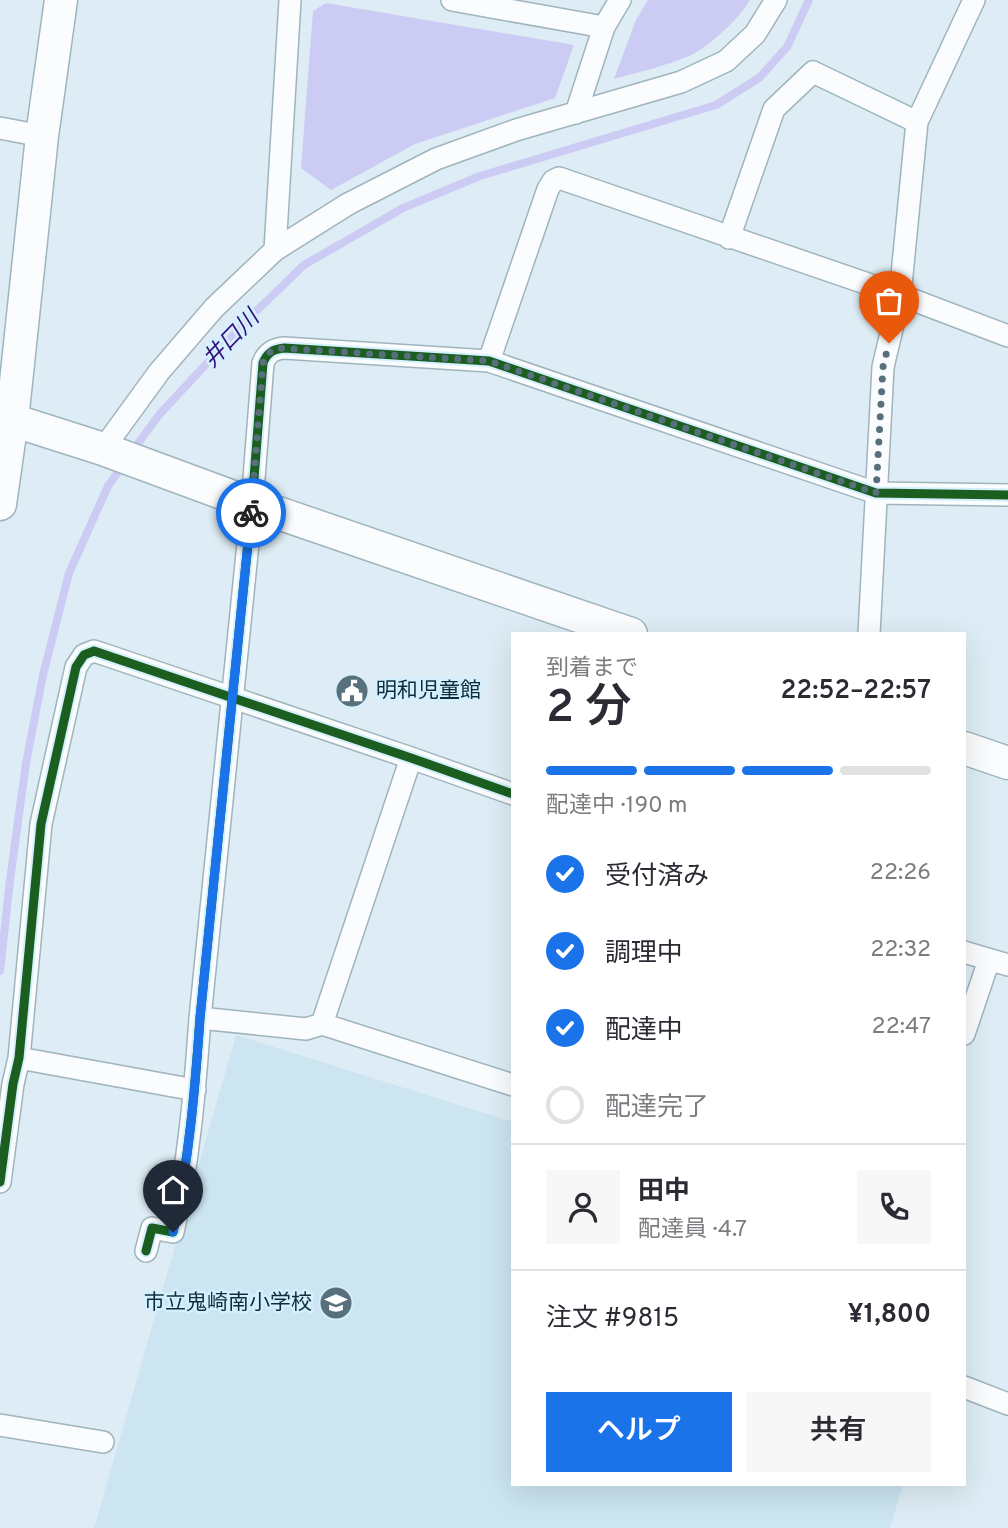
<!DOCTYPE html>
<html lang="ja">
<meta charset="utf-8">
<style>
body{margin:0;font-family:Overpass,"Noto Sans JP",sans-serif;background:#f7f7f7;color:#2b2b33;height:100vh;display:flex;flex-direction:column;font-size:26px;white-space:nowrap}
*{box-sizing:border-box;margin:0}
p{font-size:23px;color:#7c7c81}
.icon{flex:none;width:38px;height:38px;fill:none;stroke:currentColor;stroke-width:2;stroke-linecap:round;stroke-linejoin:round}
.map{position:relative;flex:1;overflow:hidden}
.side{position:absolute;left:511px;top:632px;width:455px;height:854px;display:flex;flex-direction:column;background:#fff;border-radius:0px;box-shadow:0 7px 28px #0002}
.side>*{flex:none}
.pin{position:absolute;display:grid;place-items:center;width:60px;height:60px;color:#fff;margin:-72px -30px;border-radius:50% 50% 50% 0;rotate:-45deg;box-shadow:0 0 7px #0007}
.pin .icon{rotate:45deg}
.courier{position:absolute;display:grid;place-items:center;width:70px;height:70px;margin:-35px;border:5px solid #1a73e8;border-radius:50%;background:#fff;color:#222;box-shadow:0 2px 9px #0007}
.headline em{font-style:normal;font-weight:600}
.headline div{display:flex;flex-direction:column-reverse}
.headline{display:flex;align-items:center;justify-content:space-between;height:119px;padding:0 35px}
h1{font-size:46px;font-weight:600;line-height:52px}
.bar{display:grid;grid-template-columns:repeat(4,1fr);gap:10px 7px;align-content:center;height:84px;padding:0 35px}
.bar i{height:9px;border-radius:5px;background:#e1e1e2}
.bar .active{background:#1a73e8}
.bar p{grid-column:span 4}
.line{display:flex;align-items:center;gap:18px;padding:0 35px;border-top:2px solid #e1e1e2}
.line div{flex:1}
.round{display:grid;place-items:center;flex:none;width:74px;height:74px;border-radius:0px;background:#f7f7f7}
ol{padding:0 35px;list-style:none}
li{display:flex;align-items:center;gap:21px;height:77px}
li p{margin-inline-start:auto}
li .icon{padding:7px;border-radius:50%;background:#1a73e8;color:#fff;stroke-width:4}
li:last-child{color:#7c7c81}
li i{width:38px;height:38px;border:4px solid #e1e1e2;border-radius:50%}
.primary-button{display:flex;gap:14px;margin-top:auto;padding:14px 35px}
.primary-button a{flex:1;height:80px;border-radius:0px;background:#1a73e8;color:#fff;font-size:28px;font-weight:600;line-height:80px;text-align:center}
.primary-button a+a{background:#f7f7f7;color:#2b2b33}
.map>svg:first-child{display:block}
.built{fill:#cce5f1}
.water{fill:#cbcbf4}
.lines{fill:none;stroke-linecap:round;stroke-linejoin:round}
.stream{stroke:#cbcbf4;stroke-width:8}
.street-casing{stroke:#9fb4bd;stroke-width:24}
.secondary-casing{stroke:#9fb4bd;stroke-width:35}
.street{stroke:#fafcfe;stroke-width:21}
.secondary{stroke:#fafcfe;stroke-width:32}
.cycleway-casing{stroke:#d4f0ff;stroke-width:13}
.cycleway{stroke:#1b5e20;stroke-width:9}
.done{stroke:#57707c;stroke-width:7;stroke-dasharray:0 12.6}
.route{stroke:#1a73e8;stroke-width:9}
.labels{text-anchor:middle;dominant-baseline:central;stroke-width:5;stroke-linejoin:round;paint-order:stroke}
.poi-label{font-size:21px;fill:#0e2d3b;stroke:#d4f0ff;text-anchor:start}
.water-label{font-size:23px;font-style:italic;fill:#361079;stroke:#d4f0ff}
</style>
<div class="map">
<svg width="1008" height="1528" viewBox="0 0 1008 1528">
<rect width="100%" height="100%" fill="#deedf5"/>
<path class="built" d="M236,1035l277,87v362h390l-13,44h-796z"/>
<path class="water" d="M648,0h102c-10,18 -42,48 -61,56 -23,10 -50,16 -75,23l22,-59z
M326,3l248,42 -19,53 -140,46 -84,46 -30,-22 12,-157z"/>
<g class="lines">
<path class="stream" d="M131,453l28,-38 87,-94 58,-56 99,-57 77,-32 236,-71 43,-27 28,-31 22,-47
M0,971l10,-91 16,-117 17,-88 26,-102 39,-87 16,-22"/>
<defs>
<path id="street" d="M452,0l152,27
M576,113l28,-86 16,-27
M0,128l42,8
M729,238l45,-129 39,-37 104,50
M275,250l15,-250
M489,361l59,-172 5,-8 6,-3 341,117 108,41
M103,449l56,-77 55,-64 61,-58 73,-46 88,-45 80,-29 165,-48 45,-21 29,-27 21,-34
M869,634l14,-267 17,-72 17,-173 57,-122
M964,952l44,13
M200,1018l106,11 16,-5 191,61
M322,1024l89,-266
M964,1034l25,-74
M19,1058l176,32
M0,1182l13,-98 6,-26 22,-234 35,-157 8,-12 10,-4 317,107 102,36
M146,1251l6,-23 21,4c16,-70 22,-143 27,-214l52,-514 11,-141c4,-10 10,-14 21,-15l205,13 387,132 132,2
M964,1387l44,17
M0,1425l103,17"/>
<path id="secondary" d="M12,420l91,29 149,55 379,130
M0,504l12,-84 30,-284 19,-136
M964,748l44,15"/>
</defs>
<use href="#street" class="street-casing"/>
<use href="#secondary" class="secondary-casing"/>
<use href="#street" class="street"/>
<use href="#secondary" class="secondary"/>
<defs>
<path id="cycleway" d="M0,1182l13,-98 6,-26 22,-234 35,-157 8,-12 10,-4 317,107 102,36
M146,1251l6,-23 21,4c16,-70 22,-143 27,-214l52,-514 11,-141c4,-10 10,-14 21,-15l205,13 387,132 132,2"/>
</defs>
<use href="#cycleway" class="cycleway-casing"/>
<use href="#cycleway" class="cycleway"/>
</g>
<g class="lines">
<path class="done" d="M251,513l12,-150 5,-10 10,-5 211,13 387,132 7,-126 6,-24"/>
<path class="route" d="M173,1232c16,-70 22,-143 27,-214l51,-505"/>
</g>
<defs>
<symbol id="civic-disc" viewBox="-11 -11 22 22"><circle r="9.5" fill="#57707c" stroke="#d4f0ff"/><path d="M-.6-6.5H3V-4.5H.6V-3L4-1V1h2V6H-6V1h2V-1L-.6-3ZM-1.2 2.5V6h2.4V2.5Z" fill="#fff"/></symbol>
<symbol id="school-disc" viewBox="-11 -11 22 22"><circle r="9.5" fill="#57707c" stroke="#d4f0ff"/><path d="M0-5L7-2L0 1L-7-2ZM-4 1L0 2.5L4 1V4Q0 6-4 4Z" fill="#fff"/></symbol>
</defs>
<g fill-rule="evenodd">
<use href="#civic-disc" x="333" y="672" width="38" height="38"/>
<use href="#school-disc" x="317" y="1284" width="38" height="38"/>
</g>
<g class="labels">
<g class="poi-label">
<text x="376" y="691">明和児童館</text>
<text x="312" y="1303" text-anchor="end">市立鬼崎南小学校</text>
</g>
<g class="water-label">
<text transform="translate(232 340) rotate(-46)">井口川</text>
</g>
</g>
</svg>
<div class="pin" style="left:889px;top:343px;background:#ea580c"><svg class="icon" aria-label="bag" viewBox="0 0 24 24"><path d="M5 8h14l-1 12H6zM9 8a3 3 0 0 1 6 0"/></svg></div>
<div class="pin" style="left:173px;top:1232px;background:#1f2937"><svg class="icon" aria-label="home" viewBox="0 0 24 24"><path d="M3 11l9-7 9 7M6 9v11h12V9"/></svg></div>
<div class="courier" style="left:251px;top:513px"><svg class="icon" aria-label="bike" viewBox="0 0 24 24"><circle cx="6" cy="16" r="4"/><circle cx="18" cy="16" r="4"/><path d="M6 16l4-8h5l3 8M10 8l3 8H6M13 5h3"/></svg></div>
<section class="side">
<div class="headline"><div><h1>2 分</h1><p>到着まで</p></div><em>22:52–22:57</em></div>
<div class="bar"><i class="active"></i><i class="active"></i><i class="active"></i><i></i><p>配達中 · 190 m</p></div>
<ol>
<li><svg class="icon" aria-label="check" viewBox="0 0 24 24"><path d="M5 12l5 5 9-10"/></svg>受付済み<p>22:26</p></li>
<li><svg class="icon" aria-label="check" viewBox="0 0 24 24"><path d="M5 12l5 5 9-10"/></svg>調理中<p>22:32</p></li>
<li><svg class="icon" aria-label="check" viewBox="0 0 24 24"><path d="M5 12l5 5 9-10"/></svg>配達中<p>22:47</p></li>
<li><i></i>配達完了</li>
</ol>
<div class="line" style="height:126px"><a class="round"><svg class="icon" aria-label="person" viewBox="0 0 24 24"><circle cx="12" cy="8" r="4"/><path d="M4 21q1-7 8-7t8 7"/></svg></a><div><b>田中</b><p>配達員 · 4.7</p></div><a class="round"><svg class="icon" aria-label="phone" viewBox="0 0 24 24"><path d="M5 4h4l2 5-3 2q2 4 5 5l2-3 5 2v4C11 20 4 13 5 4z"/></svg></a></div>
<div class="line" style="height:91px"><div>注文 #9815</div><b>¥1,800</b></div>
<div class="primary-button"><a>ヘルプ</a><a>共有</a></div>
</section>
</div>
